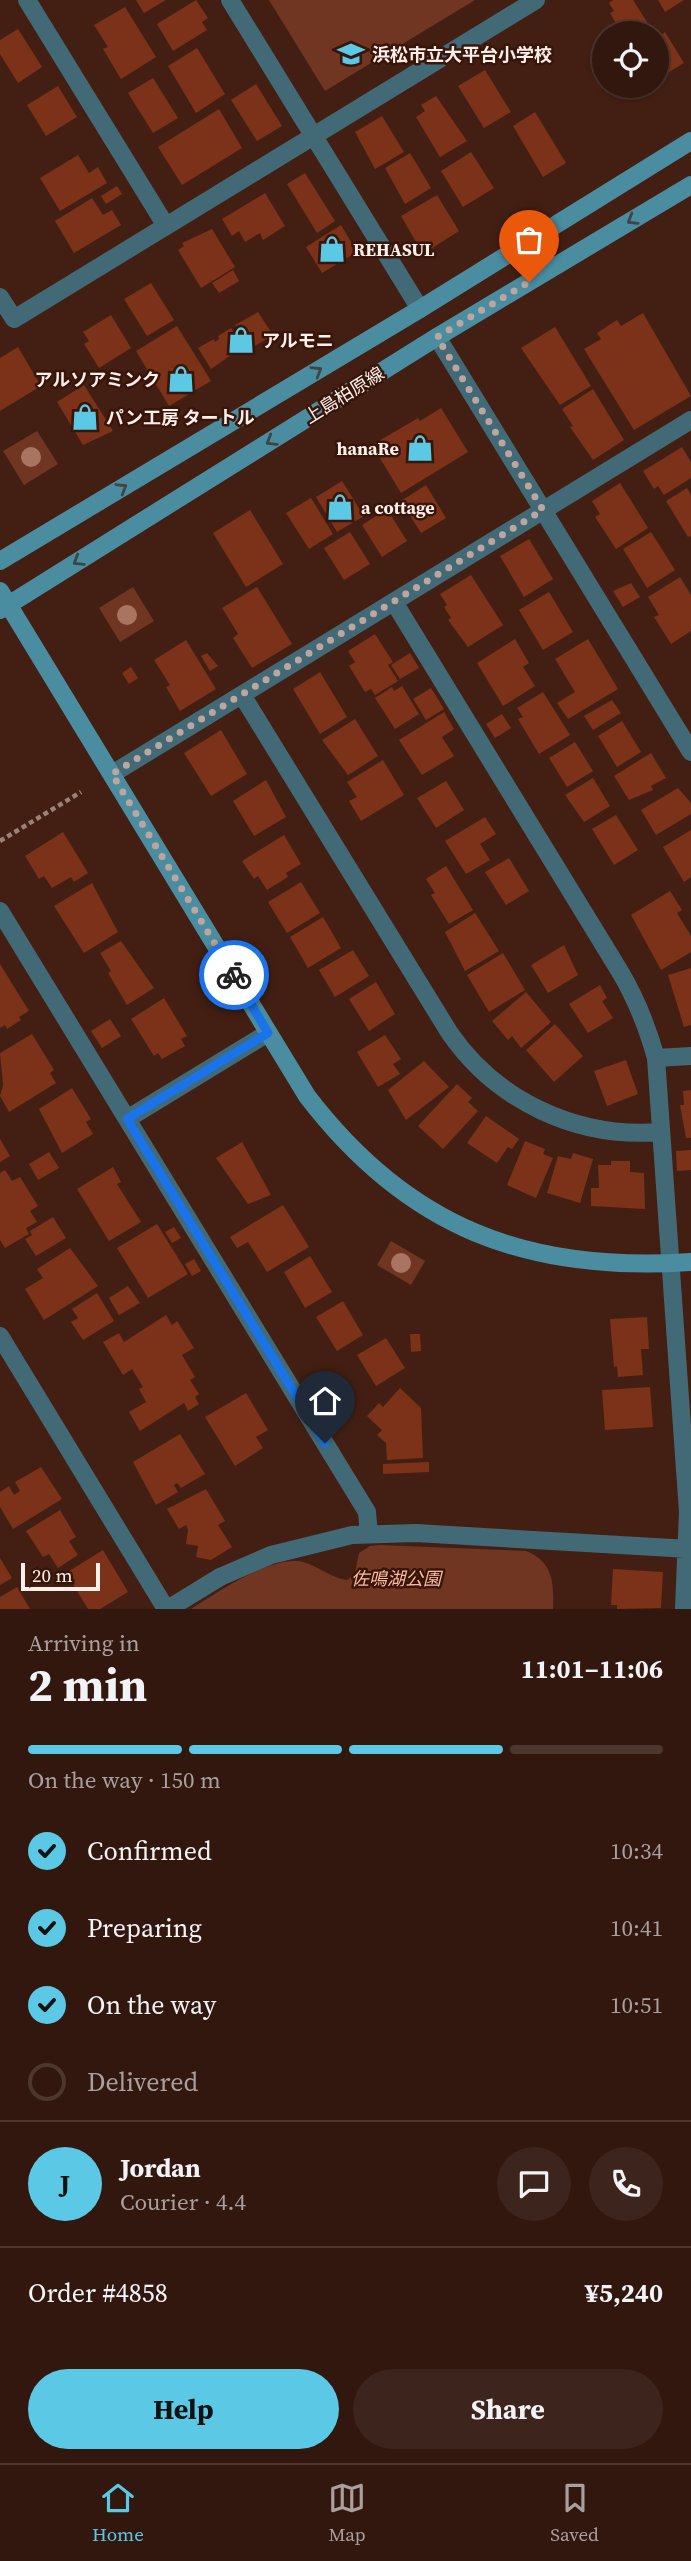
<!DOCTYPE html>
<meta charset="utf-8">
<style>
body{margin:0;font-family:"Source Serif 4","Noto Sans JP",serif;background:#3d241c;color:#f1f3f6;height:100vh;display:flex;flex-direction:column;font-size:26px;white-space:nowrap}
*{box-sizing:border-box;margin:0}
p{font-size:23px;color:#a89f9e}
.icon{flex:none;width:38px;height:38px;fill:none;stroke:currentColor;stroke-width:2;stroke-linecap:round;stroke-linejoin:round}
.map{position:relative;height:1609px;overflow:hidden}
.sheet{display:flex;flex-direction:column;background:#32170e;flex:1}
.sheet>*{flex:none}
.fabs{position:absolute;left:592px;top:21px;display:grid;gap:14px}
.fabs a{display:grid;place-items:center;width:77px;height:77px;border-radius:50%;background:#32170e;box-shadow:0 2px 5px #0004,0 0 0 2px #4d362e;font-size:35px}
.scale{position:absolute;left:21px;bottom:18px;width:79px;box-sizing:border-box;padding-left:7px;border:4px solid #feefea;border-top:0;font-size:19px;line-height:24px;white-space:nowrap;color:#feefea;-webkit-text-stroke:5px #381509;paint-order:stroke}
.pin{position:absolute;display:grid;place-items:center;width:60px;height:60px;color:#fff;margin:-72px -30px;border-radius:50% 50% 50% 0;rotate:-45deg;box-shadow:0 0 7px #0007}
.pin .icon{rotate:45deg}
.courier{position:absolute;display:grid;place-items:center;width:70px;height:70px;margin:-35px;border:5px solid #1a73e8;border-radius:50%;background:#fff;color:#222;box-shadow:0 2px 9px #0007}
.overview em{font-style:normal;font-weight:700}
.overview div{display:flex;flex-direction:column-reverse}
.overview{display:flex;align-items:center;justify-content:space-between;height:119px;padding:0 28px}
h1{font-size:46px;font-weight:700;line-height:52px}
.bar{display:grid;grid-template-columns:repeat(4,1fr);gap:10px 7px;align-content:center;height:84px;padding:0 28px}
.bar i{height:9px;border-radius:5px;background:#4d362e}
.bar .current{background:#5bc8e6}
.bar p{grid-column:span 4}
.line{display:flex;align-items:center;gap:18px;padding:0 28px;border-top:2px solid #4d362e}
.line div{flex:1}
.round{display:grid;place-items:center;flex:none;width:74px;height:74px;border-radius:37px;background:#3d241c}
ol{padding:0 28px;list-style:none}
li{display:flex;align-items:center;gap:21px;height:77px}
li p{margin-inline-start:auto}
li .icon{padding:7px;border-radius:50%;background:#5bc8e6;color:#111;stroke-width:4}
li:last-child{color:#a89f9e}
li i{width:38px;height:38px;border:4px solid #4d362e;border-radius:50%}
.button{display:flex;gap:14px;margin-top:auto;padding:14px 28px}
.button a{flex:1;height:80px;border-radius:42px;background:#5bc8e6;color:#111;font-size:28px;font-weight:700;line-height:80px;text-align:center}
.button a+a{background:#3d241c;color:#f1f3f6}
.tab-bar{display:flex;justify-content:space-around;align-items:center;height:98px;border-top:2px solid #4d362e;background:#32170e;font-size:19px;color:#a89f9e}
.tab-bar a{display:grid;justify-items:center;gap:4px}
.tab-bar .current{color:#5bc8e6}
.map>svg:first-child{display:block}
.green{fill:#713622}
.building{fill:#7b3218}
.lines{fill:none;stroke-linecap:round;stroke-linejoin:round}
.path{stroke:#9b8178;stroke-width:4.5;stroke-dasharray:5 3.5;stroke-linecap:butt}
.street{stroke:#426a76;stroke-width:18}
.secondary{stroke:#4a8da1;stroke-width:18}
.tree{fill:#a97462}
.oneway{stroke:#3f4546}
.done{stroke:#bda69f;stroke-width:7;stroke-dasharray:0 12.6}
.route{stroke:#1a73e8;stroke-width:9}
.labels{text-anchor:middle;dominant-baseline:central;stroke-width:5;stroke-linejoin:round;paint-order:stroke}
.poi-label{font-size:18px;font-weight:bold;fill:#feefea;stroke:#381509;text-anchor:start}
.street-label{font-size:18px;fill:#feefea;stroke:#381509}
.park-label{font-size:18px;font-style:italic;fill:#fcbaa3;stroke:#381509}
</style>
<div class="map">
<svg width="691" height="1609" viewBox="0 0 691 1609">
<rect width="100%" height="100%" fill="#431f13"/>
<path class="green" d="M269,0h206l-150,91z
M37,431l21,33 -34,21 -21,-34z
M133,587l21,34 -34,21 -21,-34z
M391,1241l34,20 -14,24 -34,-20z
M380,1545l146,6c27,11 28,31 27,58h-362c26,-16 73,-49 105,-48 18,1 33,17 51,19l8,-7 4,-20 11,-7z"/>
<path class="building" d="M136,0h30l-22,13z
M196,0l12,18 -6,4 5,8 -34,21 -16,-27z
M613,0h20l19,30 -6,3h-24l-12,-20 4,-2 -5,-8z
M658,0h26l-19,12z
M125,7l31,50 -35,22 -18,-30 5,-2 -14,-22z
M18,29l24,38 -24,16 -18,-29v-14z
M665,32l19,31 -28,17v-42z
M197,48l28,46 -29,19 -28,-47z
M485,70l26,42 -27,16 -26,-42z
M153,78l25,40 -25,15 -25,-40z
M256,84l26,42 -25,15 -26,-41z
M58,86l19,31 -31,19 -19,-31z
M436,96l31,45 -27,16 -24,-40 9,-6 -4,-6z
M219,109l23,39 -60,37 -24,-38z
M535,112l31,51 -23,14 -30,-51z
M382,116l22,36 -29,17 -20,-37z
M471,152l23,36 -31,19 -22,-36z
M410,153l21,35 -26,16 -20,-36z
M78,155l11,18 9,-6 9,16 -47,28 -20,-33z
M305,173l30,48 -18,12 -30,-49z
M117,186l5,8 -16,10 -5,-8z
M265,193l20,33 -22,14 -3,-7 -15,9 -6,-11 -7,5 -10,-17z
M437,195l22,36 -36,23 -22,-38z
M92,198l11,17 9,-5 9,15 -47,28 -19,-32z
M341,225l16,27 -35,21 -16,-26z
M212,229l23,38 -34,21 -23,-38 6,-4 -2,-3z
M233,270l6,11 -20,12 -7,-10z
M151,283l23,37 -27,16 -23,-37z
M258,312l15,23 -23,14 -3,-5 -36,25 -13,-21 16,-9 1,3 4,-3 -1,-3 13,-8 2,3 4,-3 -2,-3z
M643,313l48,83 -57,34 -50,-81 17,-10 -4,-6 20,-13 4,6z
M111,315l20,33 -32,20 -15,-24 5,-3 -6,-9z
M177,326l34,55 -42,25 -33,-55z
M555,327l36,59 -31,19 -39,-57z
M18,347l23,39 -41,25v-53z
M84,385l29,46 -30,14 -26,-43z
M593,389l31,51 -31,20 -23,-33 3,-1 -11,-17z
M441,408l27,44 -67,41 -29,-48 46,-27 2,3z
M682,447l9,15v16l-27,17 -6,-9 -4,3 -11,-18z
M342,481l22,35 -27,16 -21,-35z
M620,483l28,45 -32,21 -21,-32 5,-3 -8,-13z
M426,485l20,33 -25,15 -20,-32z
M687,488l4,7v41l-3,1 -22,-36z
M311,498l22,36 -24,15 -23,-36z
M387,509l20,32 -25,16 -20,-32z
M250,510l33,54 -37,23 -33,-54z
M350,532l20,32 -26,16 -20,-32z
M651,532l24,38 -28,18 -24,-39z
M529,539l24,40 -29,18 -24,-41z
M471,575l32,50 -35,22 -20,-27 3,-2 -7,-11 3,-2 -7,-11z
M680,577l11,18v36l-20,13 -17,-27 5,-2 -11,-18z
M631,583l9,14 -17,10 -10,-16z
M257,587l35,57 -40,24 -19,-30 5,-4 -16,-26z
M549,592l24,40 -30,18 -24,-40z
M375,634l18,28 -5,3 10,16 -23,14 -4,-6 -6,3 -16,-26 6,-4 -7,-11z
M515,639l14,24 -6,4 12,19 -32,20 -26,-43z
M588,639l30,50 -50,30 -11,-16 18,-11 -20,-33z
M186,640l30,49 -36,22 -14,-24 4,-2 -16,-25z
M207,653l11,13 -8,5 -9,-15z
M410,653l9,15 -19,11 -9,-14z
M131,667l7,11 -9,6 -7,-11z
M320,672l27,45 -27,17 -27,-45z
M402,686l17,28 -24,15 -20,-31 17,-11 2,4z
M431,688l13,21 -18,11 -13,-21z
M543,692l27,43 -31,19 -21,-35 5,-2 -6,-9z
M612,700l9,13 -28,17 -9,-14z
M444,712l10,17 -12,8 12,19 -32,19 -23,-35z
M502,714l9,14 -16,10 -9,-14z
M355,719l23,37 -30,19 -26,-35z
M622,721l19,31 -24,15 -19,-31z
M221,730l26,44 -36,22 -27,-43z
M575,742l18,29 -26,16 -18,-29z
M651,753l15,25 -15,8 2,4 -24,10 -15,-24z
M383,760l21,35 -43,26 -12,-20 8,-4 -10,-15z
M593,778l17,28 -26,16 -19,-27z
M266,780l20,37 -32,19 -21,-35z
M446,781l18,29 -28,18 -19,-30z
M678,788l13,15v11l-35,21 -15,-25z
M616,815l22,35 -24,15 -22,-36z
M485,817l11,17 -16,10 10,16 -24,14 -21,-33z
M691,830v47l-7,5 -21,-35z
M63,832l25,41 -14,9 -3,-5 -19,11 -8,-12 -5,3 -14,-23z
M284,835l17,29 -15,9 2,4 -21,13 -9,-14 -4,3 -12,-18z
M509,858l20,33 -23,14 -21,-33z
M446,866l27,44 -24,14 -18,-29 4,-2 -9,-14z
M301,882l19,31 -33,20 -19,-31z
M92,883l26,49 -34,21 -30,-47z
M670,891l12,19 -5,3 14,23v16l-30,18 -30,-55z
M475,913l24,38 -34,20 -20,-39z
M323,917l18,31 -33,20 -18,-31z
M121,941l33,47 -27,17 -19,-32 3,-2 -11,-18z
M564,945l14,30 -30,18 -17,-28z
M353,950l16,26 -34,21 -16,-27z
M503,953l22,37 -36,22 -22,-37z
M0,964l29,47 -10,6 2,3 -14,9 -2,-4 -5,3z
M691,968v57l-7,2 -16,-52z
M376,982l19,32 -26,17 -20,-32z
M600,985l7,13 -5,3 11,17 -25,15 -19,-29z
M526,992l25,30 -30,26 -9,-12 -4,4 -16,-19z
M164,998l23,38 -6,3 4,7 -23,13 -4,-6 -4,3 -23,-37z
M110,1019l11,17 -19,12 -11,-17z
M555,1024l28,32 -29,26 -28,-32z
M32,1034l22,36 -4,3 6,10 -47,29 -9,-16 3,-11 -3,-32z
M385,1035l16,24 -8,5 7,10 -22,13 -21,-35z
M626,1060l12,34 -31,12 -13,-35z
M424,1061l25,26 -43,33 -18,-30z
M457,1084l15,14 -4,4 10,9 -35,38 -25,-23z
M72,1088l19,31 -5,3 7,12 -31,19 -23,-44z
M691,1090v48h-5l-6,-33h4l-1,-14z
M486,1116l33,23 -7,10 -4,-2 -11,16 -30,-20z
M0,1139l10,17 -10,6z
M525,1141l20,8 -2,5 10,4 -17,40 -29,-13z
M242,1142l29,53 -23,9 -32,-46z
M691,1150v20l-14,1 -1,-20z
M49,1152l10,16 -21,12 -9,-16z
M573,1153l20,6 -13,44 -33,-10 11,-37 13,3z
M611,1161h19v11l14,1 1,36 -54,-3v-18h8l-1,-23h13z
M113,1167l8,15 -4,2 24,38 -32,19 -32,-52z
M5,1170l7,11 8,-4 18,29 -8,5 7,11 -11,6 3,6 -24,14 -5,-8v-67z
M283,1205l26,42 -42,25 -19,-30 -11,6 -7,-11z
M53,1217l13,21 -30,18 -11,-17 7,-4 -2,-4z
M157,1224l31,50 -40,24 -31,-50z
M174,1227l7,11 -9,5 -7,-11z
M70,1248l28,38 -54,34 -19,-31 18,-11 -6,-9z
M310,1256l22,36 -27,16 -21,-36z
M194,1259l7,12 -9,5 -7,-12z
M128,1286l12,17 -21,12 -10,-17z
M97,1293l17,28 -31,19 -12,-18 7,-4 -6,-9z
M343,1301l20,34 -26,16 -21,-34z
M166,1315l6,10 5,-4 17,27 -12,7 13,22 -5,3 9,14 -4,3 4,7 -11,7 -4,-8 -44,28 -11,-19 17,-10 -7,-13 4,-2 -11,-18 -9,6 -20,-33 16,-9 5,9z
M647,1317l2,32h-8l2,26 -25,2 -1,-11 -3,1 -4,-48z
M410,1334h10l1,17 -10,1z
M386,1338l19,30 -29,18 -19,-31z
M650,1387l3,40 -48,3 -3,-40z
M400,1388l21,20 2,50 -36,2 -1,-17 -9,-8 5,-5 -15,-14 12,-13 4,4z
M246,1393l22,37 -12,7 7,11 -28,18 -30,-49z
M180,1434l25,40 -24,14 -4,-5 -3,2 4,7 -22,13 -23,-43z
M429,1462v10l-46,2v-10z
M41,1467l21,32 -49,30 -13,-22v-15l9,-6 5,9 6,-4 -5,-9z
M206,1489l19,32 -7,4 14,22 -21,13 -15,-3 2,-11 -12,-2 2,-14 -2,-5 -7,4 -12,-20z
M60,1510l16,27 -7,4 9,14 -20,13 -9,-14 -6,3 -17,-26z
M103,1550l25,42 -28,17h-12l-22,-36z
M0,1558l12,20 -12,7z
M613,1569l50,3 -2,36 -44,1v-4h-6z
M17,1587l13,22h-30v-12z"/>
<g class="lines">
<path class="path" d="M0,841l81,-49"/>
<path class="street" d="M27,0l139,226
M230,0l190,309
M0,297l14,22 522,-319
M437,337l254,415
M394,602l225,368c17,28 28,56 37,88l32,454 -4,97
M242,695l207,337c47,69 128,107 212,100
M112,774l579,-354
M0,911l367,601 2,22
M656,1058l35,-2
M127,1119l141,-86
M0,1336l166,273
M168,1609l52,-32 51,-22 81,-20 64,-2 273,16"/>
<path class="secondary" d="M0,561l420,-252 271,-168
M0,591l307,505c101,132 220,177 384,166
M0,610l437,-273 254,-152"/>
</g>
<g class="tree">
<circle cx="31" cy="457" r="10"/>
<circle cx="127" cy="615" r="10"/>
<circle cx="401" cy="1263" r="10"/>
</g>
<defs><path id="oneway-chevron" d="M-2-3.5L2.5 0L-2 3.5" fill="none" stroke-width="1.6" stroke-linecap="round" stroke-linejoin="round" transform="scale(1.75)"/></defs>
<g class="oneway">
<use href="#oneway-chevron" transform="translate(632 220) rotate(149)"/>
<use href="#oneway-chevron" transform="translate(317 371) rotate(-31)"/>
<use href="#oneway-chevron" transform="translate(271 441) rotate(148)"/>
<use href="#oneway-chevron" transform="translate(122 488) rotate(-31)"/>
<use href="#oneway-chevron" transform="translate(78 561) rotate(148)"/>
</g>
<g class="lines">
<path class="done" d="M234,975l-122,-201 431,-264 -106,-173 92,-55"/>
<path class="route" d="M234,975l34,58 -141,86 198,324"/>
</g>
<defs>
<symbol id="school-bare" viewBox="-9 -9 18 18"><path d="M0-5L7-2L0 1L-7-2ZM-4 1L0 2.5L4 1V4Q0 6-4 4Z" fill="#5bc8e6" stroke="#381509" stroke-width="2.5" paint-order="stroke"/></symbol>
<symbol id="shop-bare" viewBox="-9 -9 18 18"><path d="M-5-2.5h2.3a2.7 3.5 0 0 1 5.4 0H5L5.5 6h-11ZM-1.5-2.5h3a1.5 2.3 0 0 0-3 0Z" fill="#5bc8e6" stroke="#381509" stroke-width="2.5" paint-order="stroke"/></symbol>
</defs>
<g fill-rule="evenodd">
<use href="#school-bare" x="332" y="35" width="38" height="38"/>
<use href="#shop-bare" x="313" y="230" width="38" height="38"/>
<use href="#shop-bare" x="222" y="321" width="38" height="38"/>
<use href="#shop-bare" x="162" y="360" width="38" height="38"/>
<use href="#shop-bare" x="66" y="398" width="38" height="38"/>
<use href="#shop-bare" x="401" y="429" width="38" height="38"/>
<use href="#shop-bare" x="321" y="488" width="38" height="38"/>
</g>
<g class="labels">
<g class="poi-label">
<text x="372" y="54">浜松市立大平台小学校</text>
<text x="353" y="249">REHASUL</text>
<text x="262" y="340">アルモニ</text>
<text x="160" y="379" text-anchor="end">アルソアミンク</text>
<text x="106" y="417">パン工房 タートル</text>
<text x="399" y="448" text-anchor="end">hanaRe</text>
<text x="361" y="507">a cottage</text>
</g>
<g class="street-label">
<text transform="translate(344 395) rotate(-32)">上島柏原線</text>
</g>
<g class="park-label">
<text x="396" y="1578">佐鳴湖公園</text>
</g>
</g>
</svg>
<div class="fabs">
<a><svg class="icon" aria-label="locate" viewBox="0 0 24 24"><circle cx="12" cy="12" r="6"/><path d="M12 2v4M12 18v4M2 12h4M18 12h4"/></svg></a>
</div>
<div class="scale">20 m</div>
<div class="pin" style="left:529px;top:282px;background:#ea580c"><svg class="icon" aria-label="bag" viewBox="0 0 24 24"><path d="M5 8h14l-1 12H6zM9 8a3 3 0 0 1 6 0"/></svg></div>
<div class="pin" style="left:325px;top:1443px;background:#1f2937"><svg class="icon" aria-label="home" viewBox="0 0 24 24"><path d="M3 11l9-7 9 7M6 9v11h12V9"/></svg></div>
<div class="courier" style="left:234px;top:975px"><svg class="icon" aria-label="bike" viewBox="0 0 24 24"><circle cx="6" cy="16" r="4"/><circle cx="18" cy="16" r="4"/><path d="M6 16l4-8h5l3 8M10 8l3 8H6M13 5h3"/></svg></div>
</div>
<section class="sheet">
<div class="overview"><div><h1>2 min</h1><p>Arriving in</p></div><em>11:01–11:06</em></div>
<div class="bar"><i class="current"></i><i class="current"></i><i class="current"></i><i></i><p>On the way · 150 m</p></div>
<ol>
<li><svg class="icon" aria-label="check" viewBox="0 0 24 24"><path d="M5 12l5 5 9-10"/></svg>Confirmed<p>10:34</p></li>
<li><svg class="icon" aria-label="check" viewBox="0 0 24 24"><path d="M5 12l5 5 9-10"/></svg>Preparing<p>10:41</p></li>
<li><svg class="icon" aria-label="check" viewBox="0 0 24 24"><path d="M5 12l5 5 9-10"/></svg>On the way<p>10:51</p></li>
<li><i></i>Delivered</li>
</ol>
<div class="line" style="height:126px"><b class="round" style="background:#5bc8e6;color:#111">J</b><div><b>Jordan</b><p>Courier · 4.4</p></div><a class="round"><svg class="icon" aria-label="chat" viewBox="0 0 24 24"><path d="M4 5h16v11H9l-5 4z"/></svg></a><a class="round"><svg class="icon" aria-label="phone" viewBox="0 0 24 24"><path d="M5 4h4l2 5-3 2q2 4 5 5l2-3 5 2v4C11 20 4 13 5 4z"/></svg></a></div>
<div class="line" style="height:91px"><div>Order #4858</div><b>¥5,240</b></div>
<div class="button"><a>Help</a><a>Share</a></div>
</section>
<nav class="tab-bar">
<a class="current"><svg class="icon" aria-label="home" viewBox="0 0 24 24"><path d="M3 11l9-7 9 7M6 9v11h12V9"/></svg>Home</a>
<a><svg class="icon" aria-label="map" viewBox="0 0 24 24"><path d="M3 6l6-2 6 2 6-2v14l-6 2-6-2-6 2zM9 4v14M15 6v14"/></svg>Map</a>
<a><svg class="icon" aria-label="saved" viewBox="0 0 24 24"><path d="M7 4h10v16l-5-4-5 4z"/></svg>Saved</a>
</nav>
